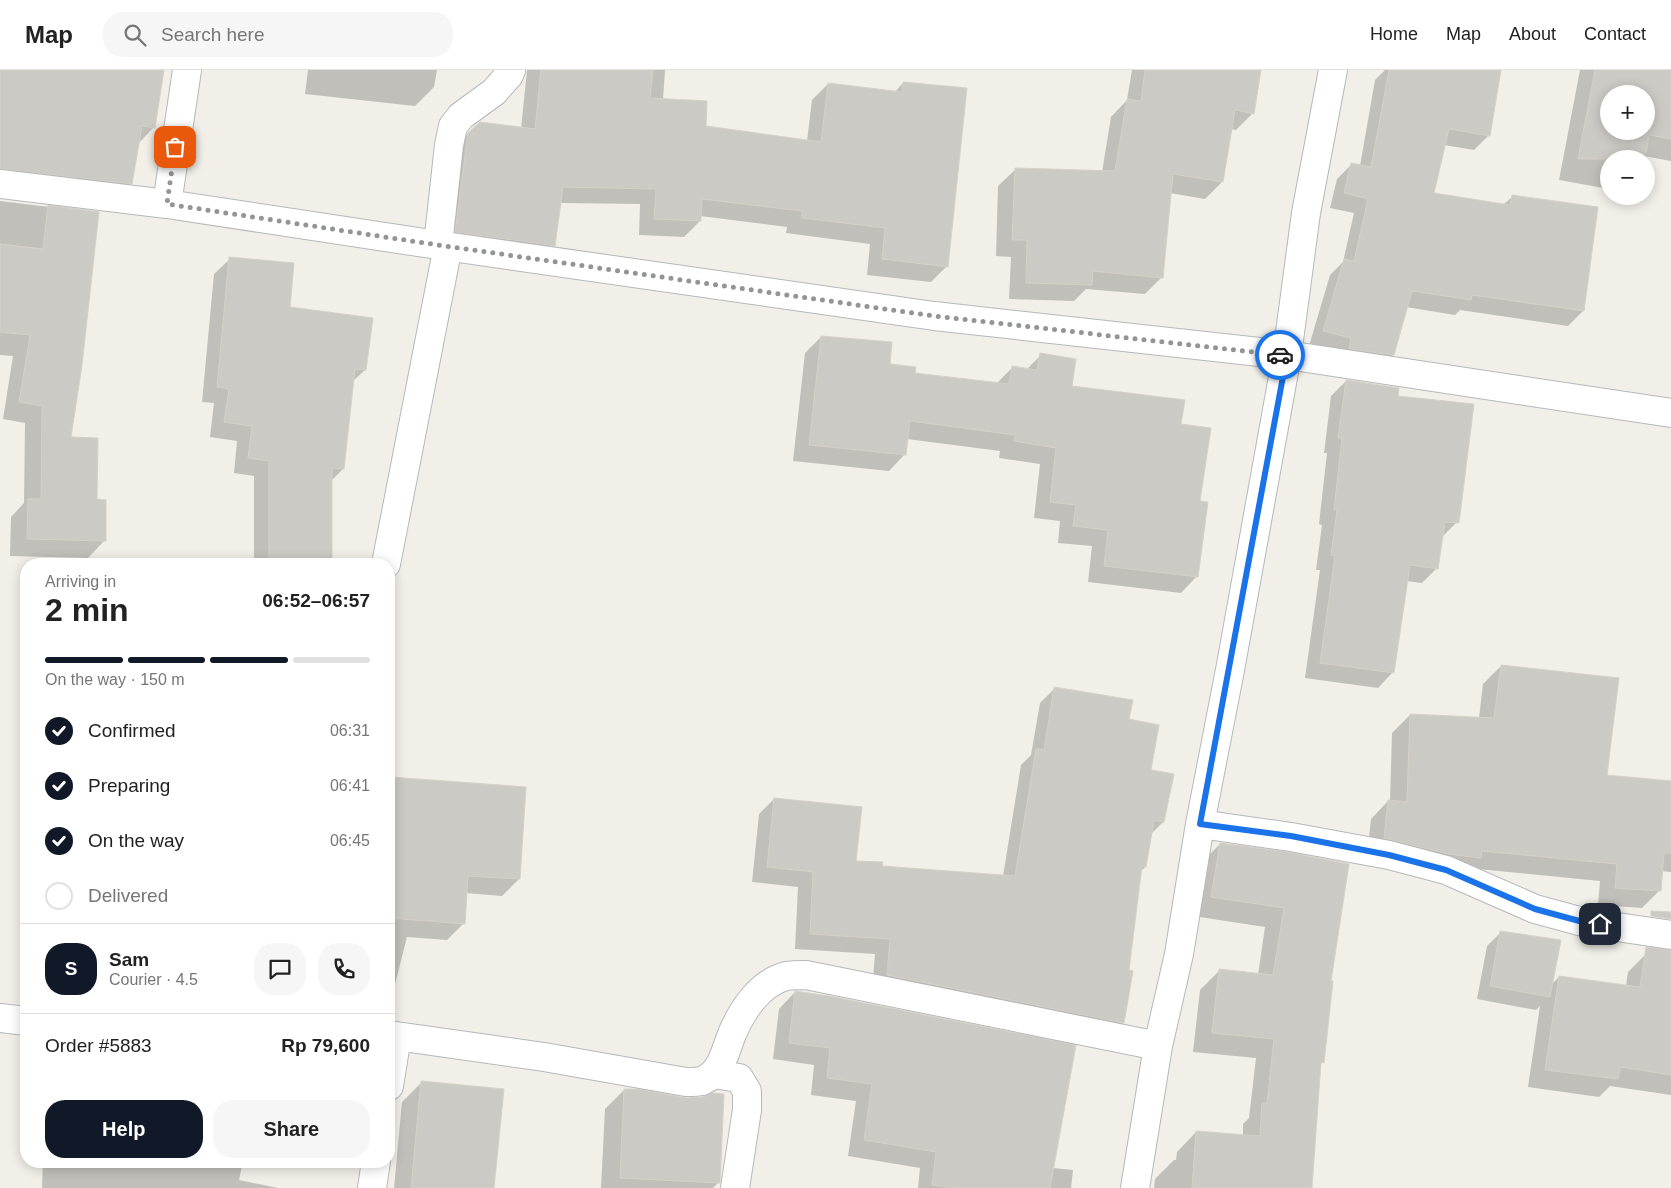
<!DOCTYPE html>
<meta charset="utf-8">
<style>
body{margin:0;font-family:Helvetica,sans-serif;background:#f6f6f6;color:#222;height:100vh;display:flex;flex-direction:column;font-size:19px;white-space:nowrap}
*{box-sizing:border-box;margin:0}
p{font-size:16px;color:#767676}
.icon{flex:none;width:28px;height:28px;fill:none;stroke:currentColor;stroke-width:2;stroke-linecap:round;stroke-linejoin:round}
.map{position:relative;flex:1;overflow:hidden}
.drawer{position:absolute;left:20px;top:488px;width:375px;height:610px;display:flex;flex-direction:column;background:#fff;border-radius:20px;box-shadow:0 2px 12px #0003}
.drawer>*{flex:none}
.controls{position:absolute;left:1600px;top:15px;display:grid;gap:10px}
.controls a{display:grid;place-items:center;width:55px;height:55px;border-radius:50%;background:#fff;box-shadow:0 2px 12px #0003;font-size:25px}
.pin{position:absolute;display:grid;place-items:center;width:42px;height:42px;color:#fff;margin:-21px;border-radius:10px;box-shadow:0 2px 8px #0006}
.courier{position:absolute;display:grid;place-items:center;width:50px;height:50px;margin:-25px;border:4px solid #1a73e8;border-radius:50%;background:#fff;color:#222;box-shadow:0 1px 6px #0007}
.head em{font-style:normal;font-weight:600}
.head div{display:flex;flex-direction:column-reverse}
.head{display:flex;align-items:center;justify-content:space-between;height:85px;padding:0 25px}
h1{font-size:32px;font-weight:600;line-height:38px}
.bar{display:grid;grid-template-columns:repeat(4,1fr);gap:8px 5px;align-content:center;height:60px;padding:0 25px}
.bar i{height:6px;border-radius:4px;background:#e0e0e0}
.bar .current{background:#111827}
.bar p{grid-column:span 4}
.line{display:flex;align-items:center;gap:12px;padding:0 25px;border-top:1px solid #e0e0e0}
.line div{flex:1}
.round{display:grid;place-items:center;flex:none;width:52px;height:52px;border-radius:20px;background:#f6f6f6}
ol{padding:0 25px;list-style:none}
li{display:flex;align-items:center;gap:15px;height:55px}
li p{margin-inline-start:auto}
li .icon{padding:5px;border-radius:50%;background:#111827;color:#fff;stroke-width:4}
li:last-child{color:#767676}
li i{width:28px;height:28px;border:2px solid #e0e0e0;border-radius:50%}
.primary-button{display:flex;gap:10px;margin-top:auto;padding:10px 25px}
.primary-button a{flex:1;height:58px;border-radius:20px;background:#111827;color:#fff;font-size:20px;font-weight:600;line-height:58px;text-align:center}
.primary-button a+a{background:#f6f6f6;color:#222}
header{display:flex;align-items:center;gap:30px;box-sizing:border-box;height:70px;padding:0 25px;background:#fff;border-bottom:1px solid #e0e0e0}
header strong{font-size:24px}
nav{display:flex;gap:28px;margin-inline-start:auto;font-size:18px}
.search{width:350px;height:45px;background:#f6f6f6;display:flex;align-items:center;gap:12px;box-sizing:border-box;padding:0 18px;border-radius:20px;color:#767676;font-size:19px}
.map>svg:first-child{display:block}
.shadow{fill:#0003;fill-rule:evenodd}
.building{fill:#cccac5;stroke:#d6d1c6;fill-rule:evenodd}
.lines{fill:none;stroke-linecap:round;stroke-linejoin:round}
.street-casing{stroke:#b5b8bc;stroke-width:30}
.street{stroke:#fff;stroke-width:28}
.done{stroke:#929495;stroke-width:5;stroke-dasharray:0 9}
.route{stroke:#1a73e8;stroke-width:6}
</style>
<header>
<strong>Map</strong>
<div class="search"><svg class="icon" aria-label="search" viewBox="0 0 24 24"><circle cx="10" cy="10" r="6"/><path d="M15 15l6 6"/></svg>Search here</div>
<nav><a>Home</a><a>Map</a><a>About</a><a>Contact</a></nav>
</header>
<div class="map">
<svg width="1671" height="1118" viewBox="0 0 1671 1118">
<rect width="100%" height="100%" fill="#f1efe8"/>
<path class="shadow" d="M0,0h163l-9,57 -16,17 -7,39 -17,18 -114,-14z
M308,0h129l-3,17 -19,19 -110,-12z
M527,0h138l-2,30 41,27 103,14 5,-41 16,-16 67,8 8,-9 44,183 -16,16 -64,-7 3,-31 -84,-11 1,-6 -87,-11v5l-16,16 -45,-2 1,-31 -80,-1 -6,42 -16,16 -98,-14 12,-97 16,-16 53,-5z
M1132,0h128l-7,43 -17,17 -6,-1 -8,53 -17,17 -35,-6 -8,84 -17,17 -59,-5 -12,12 -65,-2 2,-42 -15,-1 2,-70 18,-17 86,3 9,-55 16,-17z
M1385,0h106l-2,65 -15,15 -30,-5 -11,49 70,11 9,-8 71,114 -15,15 -108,-16 -5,5 -49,-8 -13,48 -15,15 -69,-24 21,-71 13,-13 11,-49 -24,-5 7,-29 15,-15 8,2 15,-86z
M1580,0h91v91l-27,-5 -35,3v30l-50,-9zM1609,24h37v37h-37z
M0,131l98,12 -29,225 27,62 9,40 -17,18 -78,-2 1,-39 13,-14 1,-80 -22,-4 10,-63 -13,-1z
M230,189l135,111 -13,12 -9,87 -12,12 -8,83h-69v-88l-20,-3 3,-32 -27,-4 4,-34 -12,-1 12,-128z
M821,267l93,37 82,10 16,-16 14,2 15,-15 29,32 110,38 19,77 -2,74 -16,17 -93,-11 4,-36 -34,-3 2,-22 -26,-3 6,-54 -41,-6 1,-7 -93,-12 -2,15 -16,17 -96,-10 12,-108z
M1346,311l51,16 60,125 -16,16 -4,30 -15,15 -16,-2 -13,91 -15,16 -73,-10 15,-108h-4l6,-45 -3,-1 8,-71h-3l7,-57z
M1501,596l105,110 65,6v90l-10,-1 -1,19 -18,18 -44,-3 2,-24 -132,-13 -101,-12 4,-37 17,-18h2l2,-68 18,-18 69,3 4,-34z
M1055,618l73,32 21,51 14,51 -12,12 -6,33 -5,5 -12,99 -5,52 -15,15 -236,-48 3,-36 -80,-5 3,-62 -46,-5 7,-68 15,-15 80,63 27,5 122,9 18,-111 10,-10 9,-52z
M391,709l128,100 -17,17 -36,-3 -2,30 -17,17 -40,-3 -18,71v-227z
M1220,774l68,10 41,128 -6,80 -3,3 -9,123h-157l1,-9 19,-19h2l1,-8 19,-20 47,4v-12l6,-6 7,-60 -63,-6 7,-62 19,-19 39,4 7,-48 -72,-11 8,-53z
M1500,863l51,52 8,-8 67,9 2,-14 18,-18 25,3v138l-61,-9 -11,11 -71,-10 12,-81 -4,4 -59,-11 10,-53z
M795,922l258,176 20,2 -2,18h-153l2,-20 -72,-12 8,-55 -45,-6 3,-30 -41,-6 6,-50z
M422,1012l70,106h-98l8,-86z
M624,1020l94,93 -5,5h-112l4,-79z
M43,1091h200l-4,19 39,8h-236z"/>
<path class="building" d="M0,0h164l-9,58 -13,-2 -10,58 -132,-15z
M541,0h112l-3,28 57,3 -1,25 115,16 7,-59 74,9 1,-10 64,6 -19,179 -66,-8 3,-31 -83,-10v-7l-100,-12 -1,22 -47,-2 2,-30 -93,-2 -8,59 -100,-14 13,-99 12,-11 55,7z
M1145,0h116l-7,44 -19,-4 -12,72 -50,-8 -10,104 -70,-7 -1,14 -66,-2 1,-43h-15l3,-72 100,3 12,-72 14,2z
M1389,0h112l-11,66 -41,-7 -15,64 76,12 2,-10 86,12 -14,104 -112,-16 -1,5 -59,-9 -18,64 -45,-6 2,-11 -28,-7 21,-72 10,2 14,-62 -24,-6 7,-30 20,4z
M1595,0h76v69l-22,-4 -4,24h-67zM1609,24h37v37h-37z
M48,135l51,7 -17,153 -11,72 27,1 -1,61 9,1v41l-79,-2 1,-40h13l1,-93 -23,-4 11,-67 -30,-3v-88l43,5z
M229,187l65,6 -4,44 83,11 -7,52 -11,-1 -11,100 -12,-1v96h-63v-103l-21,-3 4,-32 -28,-4 5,-33 -12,-2z
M821,266l71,6 -2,22 26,3 -1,6 94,11 3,-18 25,4 3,-17 36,6 -4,27 113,14 -4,24 30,4 -11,73 8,1 -10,75 -94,-11 4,-36 -35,-4 3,-21 -26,-3 6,-54 -42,-7 1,-6 -105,-14 -4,34 -97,-10z
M1346,310l53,8 -1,8 76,8 -15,119 -14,-1 -7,47 -28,-4 -16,108 -74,-10 15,-107 -4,-1 6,-45 -3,-1 8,-71h-4z
M1501,595l118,13 -12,97 64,6v72h-7l-3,38 -46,-3 2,-24 -135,-13 -1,7 -33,-4 -64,-16 4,-38 19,2 3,-88 84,4z
M1054,617l79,13 -4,19 30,6 -8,45 23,4 -10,48 -10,-2 -8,47 -4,-1 -13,104 4,1 -9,52 -237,-48 3,-36 -80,-5 3,-62 -46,-5 7,-69 88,9 -6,54 27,1 -1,4 133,10 21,-127 8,1z
M391,707l135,10 -6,92 -52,-3 -3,48 -76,-6v-110z
M1220,773l68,9 61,12 -18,117h2l-9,82 -3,-1 -9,126h-120l4,-57 64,5 2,-33h5l7,-64 -62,-6 7,-64 54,6 11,-67 -73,-11z
M1651,841l20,1v7l-20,-3z
M1500,861l61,9 -11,57 -60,-11z
M1646,877l25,3v125l-51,-8 -2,12 -73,-9 14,-94 81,11z
M795,921l34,5 247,49 -26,143h-96l-22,-3 4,-33 -72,-12 8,-56 -45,-6 3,-30 -41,-5z
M421,1011l83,8 -10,99h-83z
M624,1019h14l48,9 17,-1 9,-4 12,1 -4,89 -100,-5z"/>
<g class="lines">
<defs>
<path id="street" d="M0,114l167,20 271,41 496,71 353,39 19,-142 27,-143
M167,134l20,-134
M438,175l11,-100 4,-19 8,-10 33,-24 15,-17 2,-5
M386,494l62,-318
M1200,754l91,13 98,18 57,15 89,39 48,13 88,13
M0,948l26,3
M389,965l155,22 142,25c5,0 11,0 16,-1 20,-8 23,-30 30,-47 10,-24 28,-51 54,-58 6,-1 14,-1 20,-1l352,71
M713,1004l26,4 8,13v19l-12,78
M389,1016l8,-50
M372,1118l4,-27
M1135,1118l23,-142 21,-92 21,-130 30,-154 57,-315 384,58"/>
</defs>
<use href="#street" class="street-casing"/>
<use href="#street" class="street"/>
</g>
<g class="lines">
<path class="done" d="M175,77l-8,57 271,41 496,71 346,39"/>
<path class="route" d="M1280,285h7l-87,469 91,12 98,19 57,15 89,39 48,13 17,2"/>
</g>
</svg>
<div class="controls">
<a>+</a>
<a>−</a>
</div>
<div class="pin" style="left:175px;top:77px;background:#ea580c"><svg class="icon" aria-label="bag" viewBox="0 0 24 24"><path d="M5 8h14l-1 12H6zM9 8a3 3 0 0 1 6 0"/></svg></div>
<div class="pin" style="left:1600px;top:854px;background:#1f2937"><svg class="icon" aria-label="home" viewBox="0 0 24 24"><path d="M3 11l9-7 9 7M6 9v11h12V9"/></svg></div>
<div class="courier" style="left:1280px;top:285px"><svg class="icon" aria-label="car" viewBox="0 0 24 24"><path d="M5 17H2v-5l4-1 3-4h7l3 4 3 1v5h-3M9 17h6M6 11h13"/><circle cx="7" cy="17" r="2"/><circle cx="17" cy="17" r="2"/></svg></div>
<section class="drawer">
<div class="head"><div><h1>2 min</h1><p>Arriving in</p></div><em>06:52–06:57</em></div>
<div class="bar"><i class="current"></i><i class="current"></i><i class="current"></i><i></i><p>On the way · 150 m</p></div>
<ol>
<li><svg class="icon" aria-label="check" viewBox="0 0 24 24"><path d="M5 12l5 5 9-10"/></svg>Confirmed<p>06:31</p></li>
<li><svg class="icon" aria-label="check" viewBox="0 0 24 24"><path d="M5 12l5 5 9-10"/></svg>Preparing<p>06:41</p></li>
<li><svg class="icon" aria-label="check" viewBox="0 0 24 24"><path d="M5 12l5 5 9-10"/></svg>On the way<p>06:45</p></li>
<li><i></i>Delivered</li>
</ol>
<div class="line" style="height:90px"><b class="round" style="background:#111827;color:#fff">S</b><div><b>Sam</b><p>Courier · 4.5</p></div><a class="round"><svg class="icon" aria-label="chat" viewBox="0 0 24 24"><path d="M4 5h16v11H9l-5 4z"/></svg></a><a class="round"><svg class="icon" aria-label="phone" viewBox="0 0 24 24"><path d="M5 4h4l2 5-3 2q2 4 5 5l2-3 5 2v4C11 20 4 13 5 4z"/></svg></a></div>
<div class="line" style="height:65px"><div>Order #5883</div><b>Rp 79,600</b></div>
<div class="primary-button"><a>Help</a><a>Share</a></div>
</section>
</div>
